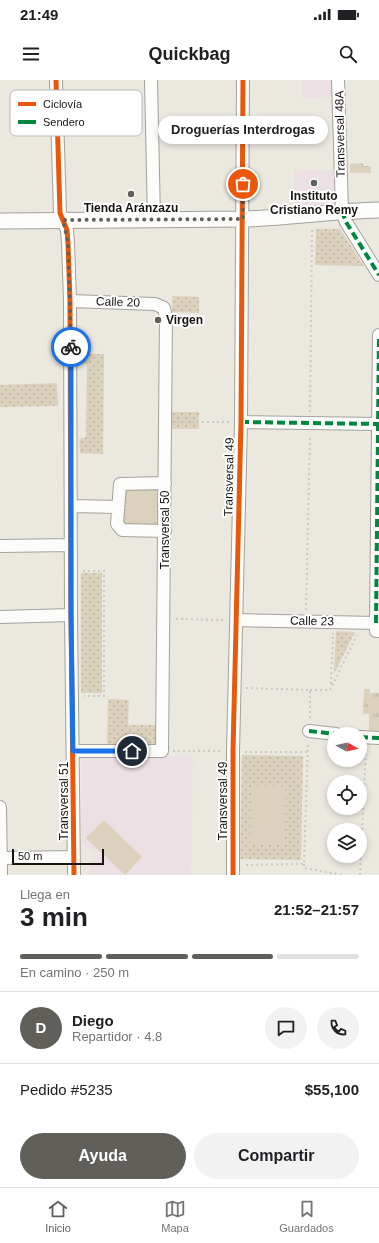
<!DOCTYPE html>
<html lang="es">
<meta charset="utf-8">
<style>
body{margin:0;font-family:Arial,sans-serif;background:#f2f2f2;color:#202124;height:100vh;display:flex;flex-direction:column;font-size:15px;white-space:nowrap}
*{box-sizing:border-box;margin:0}
p{font-size:13px;color:#757577}
.icon{flex:none;width:22px;height:22px;fill:none;stroke:currentColor;stroke-width:2;stroke-linecap:round;stroke-linejoin:round}
.map{position:relative;height:795px;overflow:hidden}
.panel{display:flex;flex-direction:column;background:#fff;flex:1}
.panel>*{flex:none}
.needle{width:26px;rotate:98deg}
.fabs{position:absolute;left:327px;top:647px;display:grid;gap:8px}
.fabs a{display:grid;place-items:center;width:40px;height:40px;border-radius:50%;background:#fff;box-shadow:0 2px 6px #0003;font-size:20px}
.scale{position:absolute;left:12px;bottom:10px;width:92px;box-sizing:border-box;padding-left:4px;border:2px solid #171510;border-top:0;font-size:11px;line-height:14px;white-space:nowrap;color:#171510;-webkit-text-stroke:3px #fff;paint-order:stroke}
.pin{position:absolute;display:grid;place-items:center;width:34px;height:34px;color:#fff;margin:-17px;border:2px solid #fff;border-radius:50%;box-shadow:0 1px 4px #0007}
.courier{position:absolute;display:grid;place-items:center;width:40px;height:40px;margin:-20px;border:3px solid #1a73e8;border-radius:50%;background:#fff;color:#222;box-shadow:0 1px 5px #0007}
.bubble{position:absolute;height:28px;border-radius:14px;background:#fff;box-shadow:0 2px 6px #0003;font-size:13px;font-weight:600;line-height:28px;text-align:center}
.summary em{font-style:normal;font-weight:600}
.summary div{display:flex;flex-direction:column-reverse}
.summary{display:flex;align-items:center;justify-content:space-between;height:68px;padding:0 20px}
h1{font-size:26px;font-weight:600;line-height:30px}
.bar{display:grid;grid-template-columns:repeat(4,1fr);gap:6px 4px;align-content:center;height:48px;padding:0 20px}
.bar i{height:5px;border-radius:3px;background:#e0e0e0}
.bar .selected{background:#615f59}
.bar p{grid-column:span 4}
.line{display:flex;align-items:center;gap:10px;padding:0 20px;border-top:1px solid #e0e0e0}
.line div{flex:1}
.round{display:grid;place-items:center;flex:none;width:42px;height:42px;border-radius:21px;background:#f2f2f2}
.primary-button{display:flex;gap:8px;margin-top:auto;padding:8px 20px}
.primary-button a{flex:1;height:46px;border-radius:24px;background:#615f59;color:#fff;font-size:16px;font-weight:600;line-height:46px;text-align:center}
.primary-button a+a{background:#f2f2f2;color:#202124}
.status{display:flex;justify-content:space-between;align-items:center;height:28px;padding:0 20px;background:#fff;direction:ltr}
.status svg{height:11px;fill:currentColor}
header{display:flex;justify-content:space-between;align-items:center;height:52px;padding:0 20px;background:#fff;font-size:18px;font-weight:600}
.menu{display:flex;justify-content:space-around;align-items:center;height:56px;border-top:1px solid #e0e0e0;background:#fff;font-size:11px;color:#757577}
.menu a{display:grid;justify-items:center;gap:2px}
.menu .selected{color:#615f59}
.map>svg:first-child{display:block}
.education{fill:#ece0e5}
.grass{fill:url(#grass-tufts)}
.park{fill:url(#park-dots)}
.garden{fill:#dbd1bd}
.lines{fill:none;stroke-linecap:round;stroke-linejoin:round}
.minor-casing{stroke:#a4a29c;stroke-width:14}
.tertiary-casing{stroke:#a4a29c;stroke-width:17}
.path{stroke:#cac9c5;stroke-width:2;stroke-dasharray:2 3;stroke-linecap:butt}
.minor{stroke:#fcfcfa;stroke-width:12}
.tertiary{stroke:#fcfcfa;stroke-width:15}
.quiet{stroke:#00873e;stroke-width:4;stroke-dasharray:8 4;stroke-linecap:butt}
.cycleway-casing{stroke:#fff;stroke-width:8}
.cycleway{stroke:#e8590c;stroke-width:5}
.done{stroke:#615f59;stroke-width:4;stroke-dasharray:0 7.2}
.route{stroke:#1a73e8;stroke-width:5}
.poi-dot{fill:#615f59;stroke:#fff;stroke-width:1.5}
.labels{text-anchor:middle;dominant-baseline:central;stroke-width:4;stroke-linejoin:round;paint-order:stroke}
.street-label{font-size:12px;fill:#171510;stroke:#fff}
.poi-label{font-size:12px;font-weight:bold;fill:#171510;stroke:#fff}
.key{fill:#fff;stroke:#b9b9b7;stroke-width:1}
.key-label{font-size:11px;fill:#171510}
</style>
<div class="status"><b>21:49</b><svg viewBox="0 0 49 12"><path d="M0 12V9h3v3zM5 12V6h3v6zM10 12V3h3v9zM15 12V0h3v12zM26 1h20v11H26zM47 4h2v5h-2z"/></svg></div>
<header><svg class="icon" aria-label="menu" viewBox="0 0 24 24"><path d="M4 6h16M4 12h16M4 18h16"/></svg>Quickbag<svg class="icon" aria-label="search" viewBox="0 0 24 24"><circle cx="10" cy="10" r="6"/><path d="M15 15l6 6"/></svg></header>
<div class="map">
<svg width="379" height="795" viewBox="0 0 379 795">
<defs>
<pattern id="grass-tufts" width="24" height="20" patternUnits="userSpaceOnUse"><rect width="24" height="20" fill="#dbd1bd"/><path d="M3 7l-1-3M5 7V3M7 7l1-3M15 17l-1-3M17 17v-4M19 17l1-3" fill="none" stroke="#bbb3a1"/></pattern>
<pattern id="park-dots" width="8" height="8" patternUnits="userSpaceOnUse"><rect width="8" height="8" fill="#dbd1bd"/><path d="M2 2h.1M6 6h.1" fill="none" stroke="#bbb3a1" stroke-width="1.8" stroke-linecap="round"/></pattern>
</defs>
<rect width="100%" height="100%" fill="#ebe8e0"/>
<path class="education" d="M302,0h29l1,17 -30,1z
M334,90l1,33 -40,4 -1,-36z
M193,676l-2,119h-102l1,-11 7,-10 -15,-11 -1,-86z"/>
<path class="grass" d="M363,83v3h8v7h-21v-9z
M364,609h6v4h9v40h-10v-19h-6z"/>
<path class="park" d="M316,149h24l24,37 -49,-1z
M172,216l27,1v16l-27,-1z
M79,274h25l-1,100 -23,-1 -1,-14 7,-2 1,-73 -8,-2z
M57,303l1,23 -58,1v-22z
M172,332h27v17h-27z
M123,405l38,1v41l-39,-1z
M81,493h21v120h-21z
M336,551l19,1 -21,42z
M108,619l21,1 -1,25h28v21l-49,-1z
M242,675l61,1 -2,104 -61,-1z"/>
<path class="garden" d="M127,412h28l-1,31 -28,-1z
M251,706h35l-1,58h-35z
M104,740l38,37 -17,18 -39,-37z"/>
<g class="lines">
<defs>
<path id="minor" d="M56,0l4,133 7,17 1,13 2,58 1,314 3,260
M151,0l3,139
M338,0l4,131 4,11 33,53
M70,221l85,3 9,4 2,9 -4,434h-89
M241,342l138,2
M72,426l46,1
M165,451l-43,-1 -5,-6 3,-40 45,-1
M0,466l71,-1
M0,537l71,-2
M236,540l140,3v8h3
M376,543l3,-288
M309,651l27,3
M360,657l19,1
M0,727l1,68
M1,778l73,-1
M233,795v-124l8,-329 2,-342"/>
<path id="tertiary" d="M0,141l248,-2c44,-2 87,-8 131,-9"/>
</defs>
<use href="#minor" class="minor-casing"/>
<use href="#tertiary" class="tertiary-casing"/>
<path class="path" d="M310,332l2,-185
M177,342h52
M83,491h21v125h-20
M306,530l4,-175
M176,539l49,1
M331,604l2,-51
M246,608l64,2v29
M310,610h20l27,-55
M173,671h49
M245,672h63
M304,784v4l39,7
M246,785l58,-1 4,-121
M360,795l6,-127"/>
<use href="#minor" class="minor"/>
<use href="#tertiary" class="tertiary"/>
<path class="quiet" d="M342,131l4,11 33,53
M241,342l138,2
M376,543l3,-288
M309,651l27,3
M360,657l19,1"/>
<defs>
<path id="cycleway" d="M56,0l4,133 7,17 1,13 2,58 1,314 3,260
M233,795v-124l8,-329 2,-342"/>
</defs>
<use href="#cycleway" class="cycleway-casing"/>
<use href="#cycleway" class="cycleway"/>
</g>
<g class="lines">
<path class="done" d="M71,267l-3,-104 -5,-23 180,-1v-35"/>
<path class="route" d="M71,267v268l2,136h59"/>
</g>
<g class="poi-dot">
<circle cx="314" cy="103" r="4"/>
<circle cx="131" cy="114" r="4"/>
<circle cx="158" cy="240" r="4"/>
</g>
<g class="labels">
<g class="street-label">
<text transform="translate(340 54) rotate(-91)">Transversal 48A</text>
<text transform="translate(118 222) rotate(2)">Calle 20</text>
<text transform="translate(229 397) rotate(-89)">Transversal 49</text>
<text transform="translate(165 450) rotate(-90)">Transversal 50</text>
<text transform="translate(312 541) rotate(1)">Calle 23</text>
<text transform="translate(64 721) rotate(-90)">Transversal 51</text>
<text transform="translate(223 721) rotate(-90)">Transversal 49</text>
</g>
<g class="poi-label">
<text x="314" y="116">Instituto<tspan x="314" dy="14">Cristiano Remy</tspan></text>
<text x="131" y="128">Tienda Aránzazu</text>
<text x="166" y="240" text-anchor="start">Virgen</text>
</g>
</g>
<rect x="10" y="10" width="132" height="46" rx="6" class="key"/>
<rect x="18" y="22" width="18" height="4" fill="#e8590c"/>
<rect x="18" y="40" width="18" height="4" fill="#00873e"/>
<g class="key-label">
<text x="43" y="28">Ciclovía</text>
<text x="43" y="46">Sendero</text>
</g>
</svg>
<div class="fabs">
<a><svg class="needle" viewBox="-14 -14 28 28"><path d="M0-13l5 13h-10z" fill="#e53935"/><path d="M0 13l5-13h-10z" fill="#757577"/></svg></a>
<a><svg class="icon" aria-label="locate" viewBox="0 0 24 24"><circle cx="12" cy="12" r="6"/><path d="M12 2v4M12 18v4M2 12h4M18 12h4"/></svg></a>
<a><svg class="icon" aria-label="layers" viewBox="0 0 24 24"><path d="M12 4l9 5-9 5-9-5zM3 14l9 5 9-5"/></svg></a>
</div>
<div class="scale">50 m</div>
<div class="pin" style="left:243px;top:104px;background:#ea580c"><svg class="icon" aria-label="bag" viewBox="0 0 24 24"><path d="M5 8h14l-1 12H6zM9 8a3 3 0 0 1 6 0"/></svg></div>
<div class="pin" style="left:132px;top:671px;background:#1f2937"><svg class="icon" aria-label="home" viewBox="0 0 24 24"><path d="M3 11l9-7 9 7M6 9v11h12V9"/></svg></div>
<div class="courier" style="left:71px;top:267px"><svg class="icon" aria-label="bike" viewBox="0 0 24 24"><circle cx="6" cy="16" r="4"/><circle cx="18" cy="16" r="4"/><path d="M6 16l4-8h5l3 8M10 8l3 8H6M13 5h3"/></svg></div>
<div class="bubble" style="left:158px;top:36px;width:170px">Droguerías Interdrogas</div>
</div>
<section class="panel">
<div class="summary"><div><h1>3 min</h1><p>Llega en</p></div><em>21:52–21:57</em></div>
<div class="bar"><i class="selected"></i><i class="selected"></i><i class="selected"></i><i></i><p>En camino · 250 m</p></div>
<div class="line" style="height:72px"><b class="round" style="background:#615f59;color:#fff">D</b><div><b>Diego</b><p>Repartidor · 4.8</p></div><a class="round"><svg class="icon" aria-label="chat" viewBox="0 0 24 24"><path d="M4 5h16v11H9l-5 4z"/></svg></a><a class="round"><svg class="icon" aria-label="phone" viewBox="0 0 24 24"><path d="M5 4h4l2 5-3 2q2 4 5 5l2-3 5 2v4C11 20 4 13 5 4z"/></svg></a></div>
<div class="line" style="height:52px"><div>Pedido #5235</div><b>$55,100</b></div>
<div class="primary-button"><a>Ayuda</a><a>Compartir</a></div>
</section>
<nav class="menu">
<a class="selected"><svg class="icon" aria-label="home" viewBox="0 0 24 24"><path d="M3 11l9-7 9 7M6 9v11h12V9"/></svg>Inicio</a>
<a><svg class="icon" aria-label="map" viewBox="0 0 24 24"><path d="M3 6l6-2 6 2 6-2v14l-6 2-6-2-6 2zM9 4v14M15 6v14"/></svg>Mapa</a>
<a><svg class="icon" aria-label="saved" viewBox="0 0 24 24"><path d="M7 4h10v16l-5-4-5 4z"/></svg>Guardados</a>
</nav>
